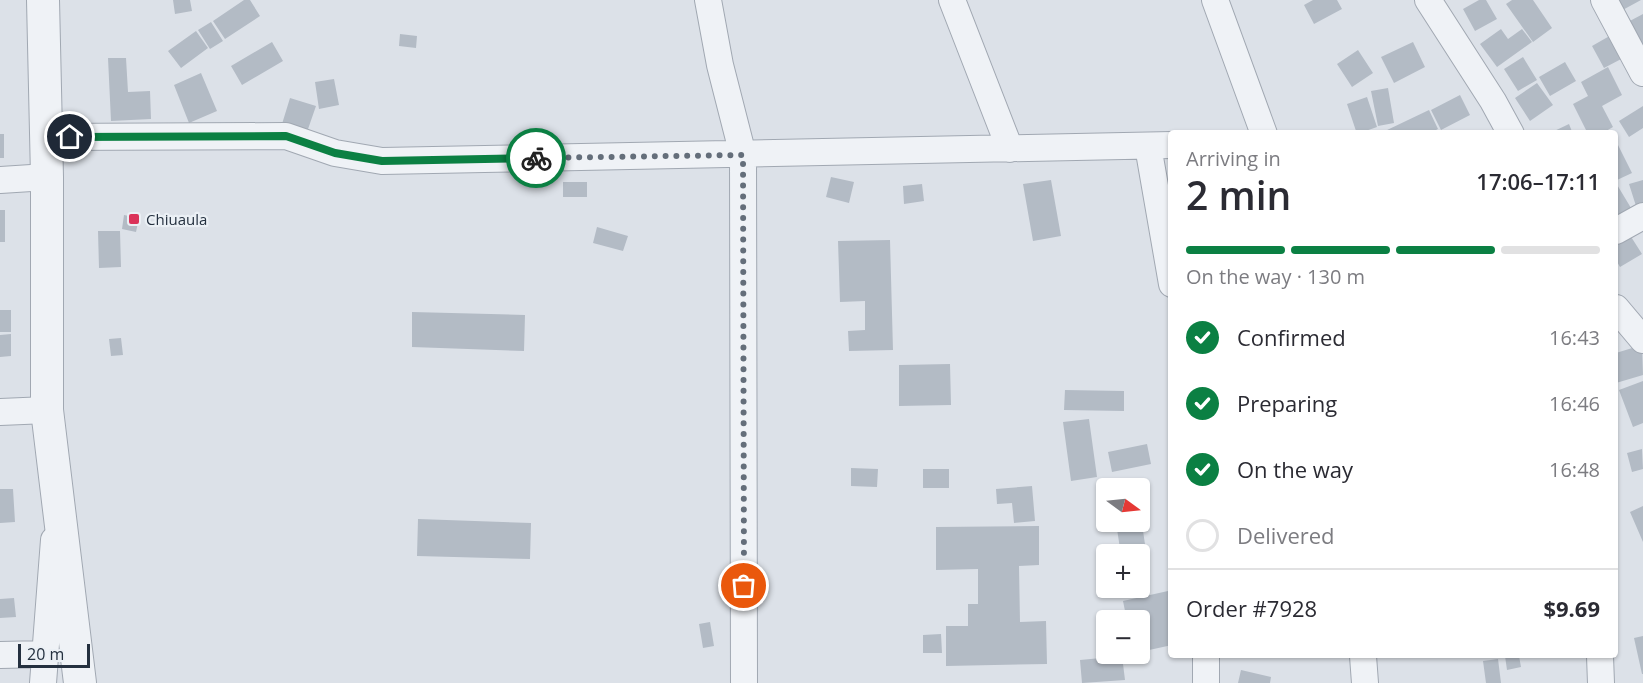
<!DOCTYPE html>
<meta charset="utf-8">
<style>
body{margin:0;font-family:"Open Sans",sans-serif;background:#f2f2f3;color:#2b2b33;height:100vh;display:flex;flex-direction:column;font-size:22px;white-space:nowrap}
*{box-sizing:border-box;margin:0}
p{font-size:20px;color:#7c7c81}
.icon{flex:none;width:33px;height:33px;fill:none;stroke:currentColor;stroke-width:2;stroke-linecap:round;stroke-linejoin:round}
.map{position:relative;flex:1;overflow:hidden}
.side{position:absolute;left:1168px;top:130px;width:450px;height:528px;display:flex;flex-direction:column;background:#fff;border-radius:6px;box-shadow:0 2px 4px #0004}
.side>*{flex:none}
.needle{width:39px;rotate:105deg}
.buttons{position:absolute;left:1096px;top:478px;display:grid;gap:12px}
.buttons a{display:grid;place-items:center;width:54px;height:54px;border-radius:6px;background:#fff;box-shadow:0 2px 4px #0004;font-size:30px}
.scale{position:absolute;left:18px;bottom:15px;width:72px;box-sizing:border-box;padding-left:6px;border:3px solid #24303f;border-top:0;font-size:16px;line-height:21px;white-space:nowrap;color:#24303f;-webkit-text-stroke:4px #ebf0f5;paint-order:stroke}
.pin{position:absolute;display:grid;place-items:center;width:51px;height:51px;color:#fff;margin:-26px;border:3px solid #fff;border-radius:50%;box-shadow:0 2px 6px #0007}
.courier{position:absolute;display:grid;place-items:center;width:60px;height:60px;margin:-30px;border:4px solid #0b8043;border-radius:50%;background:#fff;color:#222;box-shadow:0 2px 8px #0007}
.overview em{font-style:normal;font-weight:600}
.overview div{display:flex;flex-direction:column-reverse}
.overview{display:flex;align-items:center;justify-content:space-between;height:102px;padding:0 18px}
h1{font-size:39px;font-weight:600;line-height:45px}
.bar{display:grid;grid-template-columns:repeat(4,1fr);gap:9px 6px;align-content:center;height:72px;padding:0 18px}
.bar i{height:8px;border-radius:4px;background:#e1e1e2}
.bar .on{background:#0b8043}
.bar p{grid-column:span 4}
.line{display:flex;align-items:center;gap:15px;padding:0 18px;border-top:2px solid #e1e1e2}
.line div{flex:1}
ol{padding:0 18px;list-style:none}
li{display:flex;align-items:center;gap:18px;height:66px}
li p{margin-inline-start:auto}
li .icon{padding:6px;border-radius:50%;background:#0b8043;color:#fff;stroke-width:4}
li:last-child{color:#7c7c81}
li i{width:33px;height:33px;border:3px solid #e1e1e2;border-radius:50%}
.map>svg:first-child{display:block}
.building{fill:#b3bbc5}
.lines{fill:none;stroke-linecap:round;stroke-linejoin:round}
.minor-casing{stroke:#a1a8b2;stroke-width:28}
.tertiary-casing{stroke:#a1a8b2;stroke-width:34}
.minor{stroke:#eff2f6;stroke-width:26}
.tertiary{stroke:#eff2f6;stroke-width:32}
.done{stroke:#646e7a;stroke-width:6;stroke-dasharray:0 10.8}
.route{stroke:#0b8043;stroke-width:8}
.poi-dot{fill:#db335a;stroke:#ebf0f5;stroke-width:2}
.labels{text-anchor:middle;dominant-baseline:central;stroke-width:4.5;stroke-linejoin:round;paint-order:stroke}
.poi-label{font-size:15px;fill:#24303f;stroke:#ebf0f5;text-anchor:start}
</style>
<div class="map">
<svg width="1643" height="683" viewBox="0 0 1643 683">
<rect width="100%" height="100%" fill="#dce1e8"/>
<path class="building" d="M173,0h17l2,11 -17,3z
M244,0h6l10,16 -35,23 -12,-18z
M1313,0h24l5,9 -28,15 -10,-19z
M1479,0h7l11,19 -22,12 -12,-22z
M1512,0h21l19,28 -19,14 -27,-38z
M1612,0h29l-22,12z
M1643,14v32l-4,2 -13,-25z
M211,22l12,19 -13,8 -12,-19z
M1501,29l7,10 14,-10 10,13 -35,25 -17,-23z
M196,31l12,17 -27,20 -13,-17z
M400,34l17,2 -1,12 -17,-2z
M1613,34l12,23 -21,11 -12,-22z
M272,42l11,19 -41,24 -11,-19z
M1413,42l12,25 -31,16 -13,-26z
M1358,50l15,23 -21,14 -15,-23z
M1523,57l14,23 -19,11 -14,-22z
M108,58h18l2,34 22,-1 1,28 -40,2z
M1565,62l11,19 -26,15 -11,-19z
M1608,67l14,28 -20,11 11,21 -12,7h-13l-15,-30 15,-8 -7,-14z
M201,73l16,38 -28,12 -15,-38z
M334,79l5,26 -20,4 -4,-27z
M1537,83l16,22 -23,16 -15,-23z
M1388,88l6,35 -16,3 -7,-35z
M1460,95l10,20 -29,15 -10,-20z
M1367,97l10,30 -20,7 -10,-30z
M290,98l26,8 -9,26 -25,-8z
M1643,106v22l-14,9 -10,-16z
M1429,110l9,19 -10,5h-42l-1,-3z
M1569,124l4,10h-25z
M0,134h4v24h-4z
M1617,143l15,30 -15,7 -1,-36z
M831,177l23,5 -5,21 -23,-6z
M1051,180l10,56 -28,5 -10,-57z
M1643,180v24l-7,2 -7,-22z
M563,182h24v15h-24z
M1616,183l15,25 -15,10z
M922,184l2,17 -20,3 -1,-18z
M0,210h5v32h-5z
M124,215l15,3 -3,14 -14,-3z
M597,227l31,9 -5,15 -30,-8z
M98,231h22l1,36 -22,1z
M1628,232l14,22 -22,13 -4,-7v-20z
M890,240l3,110 -44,1 -1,-20 17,-1v-29l-25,1 -2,-61z
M0,310h11v22h-11z
M412,312l113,3 -1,36 -112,-4z
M11,334v22l-11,1v-22z
M121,338l2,17 -12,1 -2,-17z
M1642,345l1,30 -27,8v-30z
M950,364l1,41 -52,1v-41z
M1643,381v42l-10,4 -14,-37z
M1065,390l59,1v20l-60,-1z
M1089,419l8,58 -26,4 -8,-59z
M1147,444l4,20 -39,8 -4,-20z
M1642,449l1,20 -11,3 -5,-19z
M851,468l27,1 -1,18 -26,-1z
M923,469h26v19h-26z
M1032,486l3,35 -21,2 -2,-20 -15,1 -1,-15z
M0,489h13l2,33 -15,1z
M1643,506v36l-13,-30z
M418,519l113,4 -1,36 -113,-3z
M1142,524l4,27 -25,4 -4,-26z
M1039,526v39l-20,1 1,56 26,-1 1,43 -101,2v-40h22v-22h10v-35l-42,1v-43z
M1168,591l4,14v40l-32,7v-31h-13l-4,-20z
M14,598l2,19 -16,1v-19z
M710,622l4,24 -11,2 -4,-24z
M941,634l1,19h-19v-18z
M1643,636v38h-1l-8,-36z
M1122,656l3,24 -43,3 -2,-23z
M1505,656h14l2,11 -14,3z
M1498,659l3,24h-15l-3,-22z
M1241,670l30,7 -1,6h-32z"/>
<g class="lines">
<defs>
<path id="minor" d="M708,0l12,65 23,90 1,528
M952,0l58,149
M1215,0l49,134
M1428,0l65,101 18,33
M1604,0l39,73
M46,137l240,-1 49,17 47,8 790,-16
M1148,146l24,138
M0,180l47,-3
M1616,231l27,-15
M1616,308l27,32
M0,412l47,-2
M0,655l45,-1
M1363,656l2,27
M1600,656l1,27
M43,683l11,-143
M1206,683v-27"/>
<path id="tertiary" d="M43,0l4,177v233l33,273"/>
</defs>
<use href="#minor" class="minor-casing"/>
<use href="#tertiary" class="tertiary-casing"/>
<use href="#minor" class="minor"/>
<use href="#tertiary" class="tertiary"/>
</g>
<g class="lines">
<path class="done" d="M536,158l207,-3 1,431"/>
<path class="route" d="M70,137l216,-1 49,17 47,8 154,-3"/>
</g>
<rect class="poi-dot" x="128" y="213" width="12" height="12" rx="3"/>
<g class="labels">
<g class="poi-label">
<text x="146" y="219">Chiuaula</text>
</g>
</g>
</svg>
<div class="buttons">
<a><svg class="needle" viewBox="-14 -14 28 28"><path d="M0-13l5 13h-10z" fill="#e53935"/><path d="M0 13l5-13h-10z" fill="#7c7c81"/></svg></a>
<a>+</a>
<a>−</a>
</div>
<div class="scale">20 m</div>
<div class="pin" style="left:744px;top:586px;background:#ea580c"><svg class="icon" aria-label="bag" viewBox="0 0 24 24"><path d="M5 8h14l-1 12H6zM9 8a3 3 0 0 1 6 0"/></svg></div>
<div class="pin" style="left:70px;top:137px;background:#1f2937"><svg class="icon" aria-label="home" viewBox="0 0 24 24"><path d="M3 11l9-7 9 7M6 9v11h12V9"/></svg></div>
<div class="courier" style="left:536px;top:158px"><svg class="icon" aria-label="bike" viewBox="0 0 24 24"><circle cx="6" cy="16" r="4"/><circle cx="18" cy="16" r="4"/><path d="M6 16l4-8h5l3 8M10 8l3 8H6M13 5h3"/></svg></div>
<section class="side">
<div class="overview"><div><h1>2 min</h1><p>Arriving in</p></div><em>17:06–17:11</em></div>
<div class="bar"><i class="on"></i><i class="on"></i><i class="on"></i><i></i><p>On the way · 130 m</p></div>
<ol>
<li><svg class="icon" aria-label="check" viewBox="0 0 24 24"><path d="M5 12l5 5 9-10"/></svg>Confirmed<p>16:43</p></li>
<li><svg class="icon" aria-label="check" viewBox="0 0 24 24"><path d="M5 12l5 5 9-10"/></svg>Preparing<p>16:46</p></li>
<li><svg class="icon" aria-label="check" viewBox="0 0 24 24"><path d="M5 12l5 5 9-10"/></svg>On the way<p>16:48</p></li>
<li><i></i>Delivered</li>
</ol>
<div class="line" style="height:78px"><div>Order #7928</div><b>$9.69</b></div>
</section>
</div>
